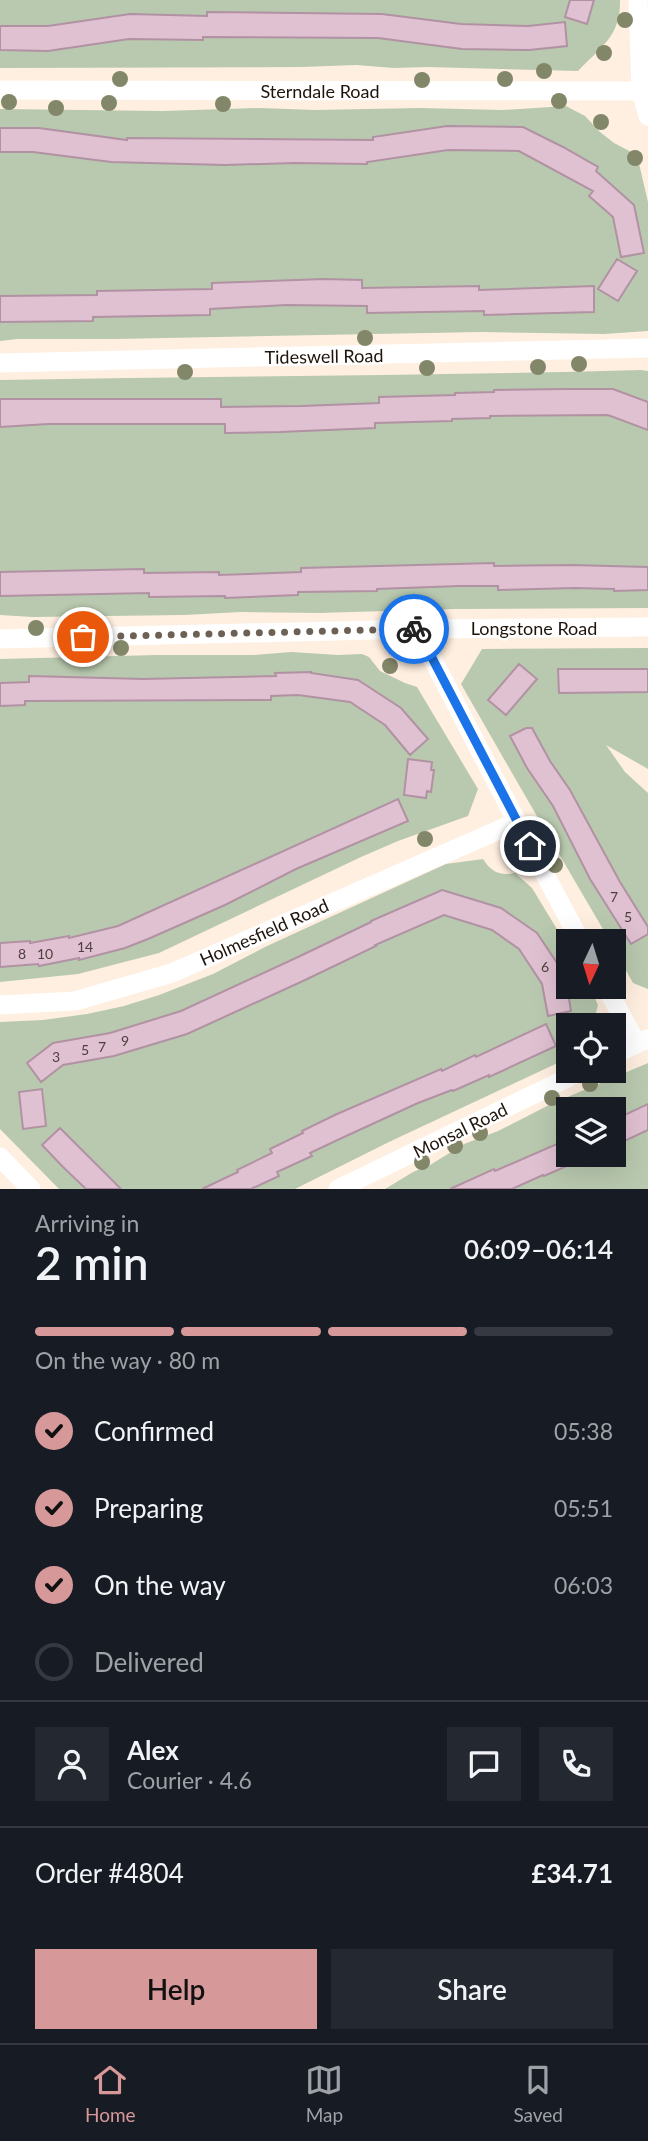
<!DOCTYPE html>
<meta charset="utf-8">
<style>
body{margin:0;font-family:Lato,sans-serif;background:#242831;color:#f1f3f6;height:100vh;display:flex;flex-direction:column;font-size:26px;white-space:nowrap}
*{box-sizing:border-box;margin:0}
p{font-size:23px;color:#9ea1a6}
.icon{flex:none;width:38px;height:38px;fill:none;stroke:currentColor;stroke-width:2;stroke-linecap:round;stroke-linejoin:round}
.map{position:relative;height:1189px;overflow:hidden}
.details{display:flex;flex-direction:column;background:#171b24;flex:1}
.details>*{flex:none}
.needle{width:46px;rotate:184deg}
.buttons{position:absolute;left:556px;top:929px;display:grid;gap:14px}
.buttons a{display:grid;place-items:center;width:70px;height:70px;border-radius:0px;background:#171b24;box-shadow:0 7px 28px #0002;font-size:35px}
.pin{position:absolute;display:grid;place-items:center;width:60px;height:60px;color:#fff;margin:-30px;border:4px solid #fff;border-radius:50%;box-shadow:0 2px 7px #0007}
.courier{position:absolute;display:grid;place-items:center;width:70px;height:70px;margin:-35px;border:5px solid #1a73e8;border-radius:50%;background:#fff;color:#222;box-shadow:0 2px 9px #0007}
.headline em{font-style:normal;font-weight:600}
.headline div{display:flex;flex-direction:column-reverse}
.headline{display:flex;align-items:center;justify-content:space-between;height:119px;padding:0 35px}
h1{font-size:46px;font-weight:600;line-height:52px}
.bar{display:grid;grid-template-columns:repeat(4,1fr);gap:10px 7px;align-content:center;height:84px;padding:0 35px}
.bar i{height:9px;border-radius:5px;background:#363941}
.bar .selected{background:#d79899}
.bar p{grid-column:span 4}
.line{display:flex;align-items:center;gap:18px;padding:0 35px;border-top:2px solid #363941}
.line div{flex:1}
.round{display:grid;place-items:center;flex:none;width:74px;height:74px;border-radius:0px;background:#242831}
ol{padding:0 35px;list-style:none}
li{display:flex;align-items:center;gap:21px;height:77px}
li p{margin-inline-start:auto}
li .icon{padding:7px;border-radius:50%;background:#d79899;color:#111;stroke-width:4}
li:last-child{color:#9ea1a6}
li i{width:38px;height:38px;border:4px solid #363941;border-radius:50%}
.cta{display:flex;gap:14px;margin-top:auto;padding:14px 35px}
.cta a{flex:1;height:80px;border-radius:0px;background:#d79899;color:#111;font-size:28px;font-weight:600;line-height:80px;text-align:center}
.cta a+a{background:#242831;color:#f1f3f6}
.menu{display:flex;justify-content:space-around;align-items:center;height:98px;border-top:2px solid #363941;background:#171b24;font-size:19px;color:#9ea1a6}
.menu a{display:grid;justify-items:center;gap:4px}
.menu .selected{color:#d79899}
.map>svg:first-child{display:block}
.green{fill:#b9c9af;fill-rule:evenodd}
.building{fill:#e0c1d2;stroke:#b192a3;stroke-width:2}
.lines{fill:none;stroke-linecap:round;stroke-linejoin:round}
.minor{stroke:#fff;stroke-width:19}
.tree{fill:#828769}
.done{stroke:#6d6156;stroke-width:7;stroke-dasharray:0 12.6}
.route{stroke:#1a73e8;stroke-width:9}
.labels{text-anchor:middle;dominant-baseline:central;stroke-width:5;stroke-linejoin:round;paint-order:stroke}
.number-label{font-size:14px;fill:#4e3f3e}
.street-label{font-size:18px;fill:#1e140c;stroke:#fff}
</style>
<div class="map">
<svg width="648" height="1189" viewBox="0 0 648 1189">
<rect width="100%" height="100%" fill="#ffefe0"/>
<path class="green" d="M0,0h620c1,36 -19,47 -42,71l-150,-4 -34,1 -38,-3 -54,2 -302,1z
M566,106l19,10 15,16 14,11 23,12 11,47v129l-44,3 -123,-2 -367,7h-97l-17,2v-232l163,2 97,-3 55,2 105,-2 82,2z
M641,370l7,1v237l-193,1 -137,4 -77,-1 -57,3 -151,2 -33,-2v-235c214,-4 428,-4 641,-10z
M648,648v121l-42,-24 19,27 23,21v196l-15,-6 -19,-34v-7l-4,-1c-50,-85 -100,-171 -149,-257l21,-35z
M291,652l47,3 24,-1 7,3 11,14 25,12 12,4 61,102 -10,27 -70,25 -37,16 -202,96 -81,21 -78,8v-323l157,-4h96z
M483,859c8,13 17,17 32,14l17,15 37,61v38h21l8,18 -5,20 -24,1v13l-11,2 6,19 -175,82 -94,47h-236l-59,-60v-107l43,-2 44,-6 37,-8 35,-11 54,-21 54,-28 179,-82z
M648,1063v126h-263l28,-17 17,-7 34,-21 34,-13 53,-27zM569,1110h45v45h-45z"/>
<path class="building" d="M570,0h24l-7,24 -22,-7z
M207,12l175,2 79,10 67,2 37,-4 2,24 -38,4 -67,-1 -84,-11 -175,-1v3l-74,-1 -81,12 -48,-1v-24h48l82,-12 77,2z
M447,126l76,1 40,20 35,20 -2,4 38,34 10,48 -23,4 -8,-40 -24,-21 4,-5 -74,-40 -71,-1 -81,12v2l-72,-1 -70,2 -114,-3 -78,-10h-33v-24h39l88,12v-2l246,2v-3z
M617,259l20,12 -19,30 -20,-12z
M324,279l38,1v8l117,-2v4l115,-4v26l-110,3v-4l-117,2v-7l-81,-1 -76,4v6l-117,2v4l-93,1v-26l97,-1v-4l115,-2v-6z
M568,389h45l35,13v28l-40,-15 -118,1v2l-38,1v2l-77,2v5l-95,4 -55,1v-9h-177l-48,3v-28h221v8l81,-1 77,-3v-6l76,-2v-2l39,-1v-2z
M494,563v3l77,-1 77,2v23l-34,1v-2l-39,-1 -77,2v-4h-39l-82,3v2l-79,1v3l-73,3v-2l-76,1v-4l-149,3v-24l144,-3v4l75,-1v3l82,-3v-4z
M519,664l18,15 -31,36 -18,-15z
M558,669h90v23l-89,1z
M311,672v1l47,7 43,28 27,31 -18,16 -25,-30 -35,-23 -52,-7 -27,1v4l-246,1v4l-25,1v-23l29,-1v-6l114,3 133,-3 -1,-3z
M526,728h6l18,33 20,29 50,92 28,45v7l-17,10 -41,-65 -37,-73 -26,-38 -17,-32z
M408,759l24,3 -1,8h3l-3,22 -4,-1 -1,7 -22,-3z
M398,799l10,22 -112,48 -71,36 -77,34 -23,9 -46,12v-2l-40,8 -1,-2 -38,3v-24l30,-2v2l39,-7v2l49,-12z
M442,890l59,18 36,25 28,42 6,36 -23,5 -6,-32 -23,-35 -27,-19 -48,-15 -69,30 1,1 -73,35 -116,53 -73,22 -51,9 -22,17 -14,-19 26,-20 57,-10 71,-22 117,-54 73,-35v-1z
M546,1024l10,22 -67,31v-2l-36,16 -1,-1 -34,13 -74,34 -34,16 2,3 -35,16 2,4 -28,13h-49l36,-17 -1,-2 35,-17 -2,-4 33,-16 -1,-2 35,-17 104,-45 1,2 33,-16 1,2z
M42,1089l4,37 -23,3 -4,-37z
M648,1104v26l-34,16v-26z
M60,1128l61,61h-35l-23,-22 -21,-22z
M566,1140l3,6v9h4l3,7 -32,14 -1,-1 -31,14h-62l44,-20 1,2z"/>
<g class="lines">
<path class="minor" d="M638,0l3,91 7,25
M0,90l641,1
M0,363l648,-15
M417,629l100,193 64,120
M0,639l417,-10 231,-2
M606,987l31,57
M0,1005l75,-4 97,-28 345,-151
M614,1055l33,-16
M0,1157l31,32
M338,1189l244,-118"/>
</g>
<g class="tree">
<circle cx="625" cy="20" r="8"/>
<circle cx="604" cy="53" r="8"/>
<circle cx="544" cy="71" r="8"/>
<circle cx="120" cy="79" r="8"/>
<circle cx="505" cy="79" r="8"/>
<circle cx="422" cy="80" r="8"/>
<circle cx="559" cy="101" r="8"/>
<circle cx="9" cy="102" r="8"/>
<circle cx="109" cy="103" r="8"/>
<circle cx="223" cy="104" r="8"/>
<circle cx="56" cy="108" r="8"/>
<circle cx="601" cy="122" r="8"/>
<circle cx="635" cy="158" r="8"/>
<circle cx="365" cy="338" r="8"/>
<circle cx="579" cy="364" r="8"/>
<circle cx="538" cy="367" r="8"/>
<circle cx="427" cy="368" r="8"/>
<circle cx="185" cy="372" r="8"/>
<circle cx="70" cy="625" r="8"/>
<circle cx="36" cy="628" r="8"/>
<circle cx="121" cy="648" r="8"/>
<circle cx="85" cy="651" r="8"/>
<circle cx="390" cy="666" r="8"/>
<circle cx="425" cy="839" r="8"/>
<circle cx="555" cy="865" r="8"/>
<circle cx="590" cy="1084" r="8"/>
<circle cx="552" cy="1098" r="8"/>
<circle cx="480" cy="1133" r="8"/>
<circle cx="455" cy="1146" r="8"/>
<circle cx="422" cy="1162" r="8"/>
</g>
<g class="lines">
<path class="done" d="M83,637l331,-8"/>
<path class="route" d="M414,629h3l113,217"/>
</g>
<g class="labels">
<g class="number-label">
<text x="614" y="896">7</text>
<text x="628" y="916">5</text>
<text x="85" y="946">14</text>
<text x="22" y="953">8</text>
<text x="45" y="953">10</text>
<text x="545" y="966">6</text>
<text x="125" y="1040">9</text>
<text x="102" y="1046">7</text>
<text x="85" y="1049">5</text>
<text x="56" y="1056">3</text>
</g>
<g class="street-label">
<text x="320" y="91">Sterndale Road</text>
<text transform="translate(324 356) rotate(-1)">Tideswell Road</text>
<text x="534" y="628">Longstone Road</text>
<text transform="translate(264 932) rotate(-24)">Holmesfield Road</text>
<text transform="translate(460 1130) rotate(-26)">Monsal Road</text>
</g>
</g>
</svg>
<div class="buttons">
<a><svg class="needle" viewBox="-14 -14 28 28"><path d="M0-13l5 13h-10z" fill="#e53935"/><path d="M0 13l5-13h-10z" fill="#9ea1a6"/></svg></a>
<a><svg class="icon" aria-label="locate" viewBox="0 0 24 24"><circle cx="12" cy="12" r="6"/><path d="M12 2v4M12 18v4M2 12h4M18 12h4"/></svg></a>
<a><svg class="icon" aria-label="layers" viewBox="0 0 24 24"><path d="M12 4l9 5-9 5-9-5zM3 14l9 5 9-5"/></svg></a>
</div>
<div class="pin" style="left:83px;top:637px;background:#ea580c"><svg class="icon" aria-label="bag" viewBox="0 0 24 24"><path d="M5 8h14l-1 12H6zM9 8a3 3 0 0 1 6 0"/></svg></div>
<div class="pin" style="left:530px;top:846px;background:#1f2937"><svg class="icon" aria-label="home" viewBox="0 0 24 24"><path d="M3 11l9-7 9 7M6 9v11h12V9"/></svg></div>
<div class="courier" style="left:414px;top:629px"><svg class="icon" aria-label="bike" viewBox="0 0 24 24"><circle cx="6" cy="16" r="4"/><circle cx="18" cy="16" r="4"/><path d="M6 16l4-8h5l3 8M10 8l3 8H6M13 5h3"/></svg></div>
</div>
<section class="details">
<div class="headline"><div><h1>2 min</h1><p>Arriving in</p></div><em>06:09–06:14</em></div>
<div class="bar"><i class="selected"></i><i class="selected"></i><i class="selected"></i><i></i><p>On the way · 80 m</p></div>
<ol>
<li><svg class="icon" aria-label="check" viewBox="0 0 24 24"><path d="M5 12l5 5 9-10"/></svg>Confirmed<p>05:38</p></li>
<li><svg class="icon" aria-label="check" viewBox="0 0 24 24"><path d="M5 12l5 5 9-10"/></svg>Preparing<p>05:51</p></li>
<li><svg class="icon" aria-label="check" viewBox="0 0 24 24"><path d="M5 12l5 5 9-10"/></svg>On the way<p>06:03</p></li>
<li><i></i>Delivered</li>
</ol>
<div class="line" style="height:126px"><a class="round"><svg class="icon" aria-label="person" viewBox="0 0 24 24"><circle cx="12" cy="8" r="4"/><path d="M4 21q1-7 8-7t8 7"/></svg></a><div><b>Alex</b><p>Courier · 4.6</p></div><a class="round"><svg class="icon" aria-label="chat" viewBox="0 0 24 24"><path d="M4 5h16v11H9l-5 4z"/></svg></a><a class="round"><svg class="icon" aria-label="phone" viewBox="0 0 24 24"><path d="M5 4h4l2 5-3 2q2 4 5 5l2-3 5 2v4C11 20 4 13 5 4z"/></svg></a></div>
<div class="line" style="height:91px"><div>Order #4804</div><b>£34.71</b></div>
<div class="cta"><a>Help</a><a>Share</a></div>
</section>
<nav class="menu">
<a class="selected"><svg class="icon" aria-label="home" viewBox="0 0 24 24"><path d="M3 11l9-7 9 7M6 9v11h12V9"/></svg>Home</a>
<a><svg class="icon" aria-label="map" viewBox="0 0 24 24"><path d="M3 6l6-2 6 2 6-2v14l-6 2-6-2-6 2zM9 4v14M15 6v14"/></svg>Map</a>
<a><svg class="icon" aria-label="saved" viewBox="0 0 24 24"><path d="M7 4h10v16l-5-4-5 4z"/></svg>Saved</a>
</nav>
